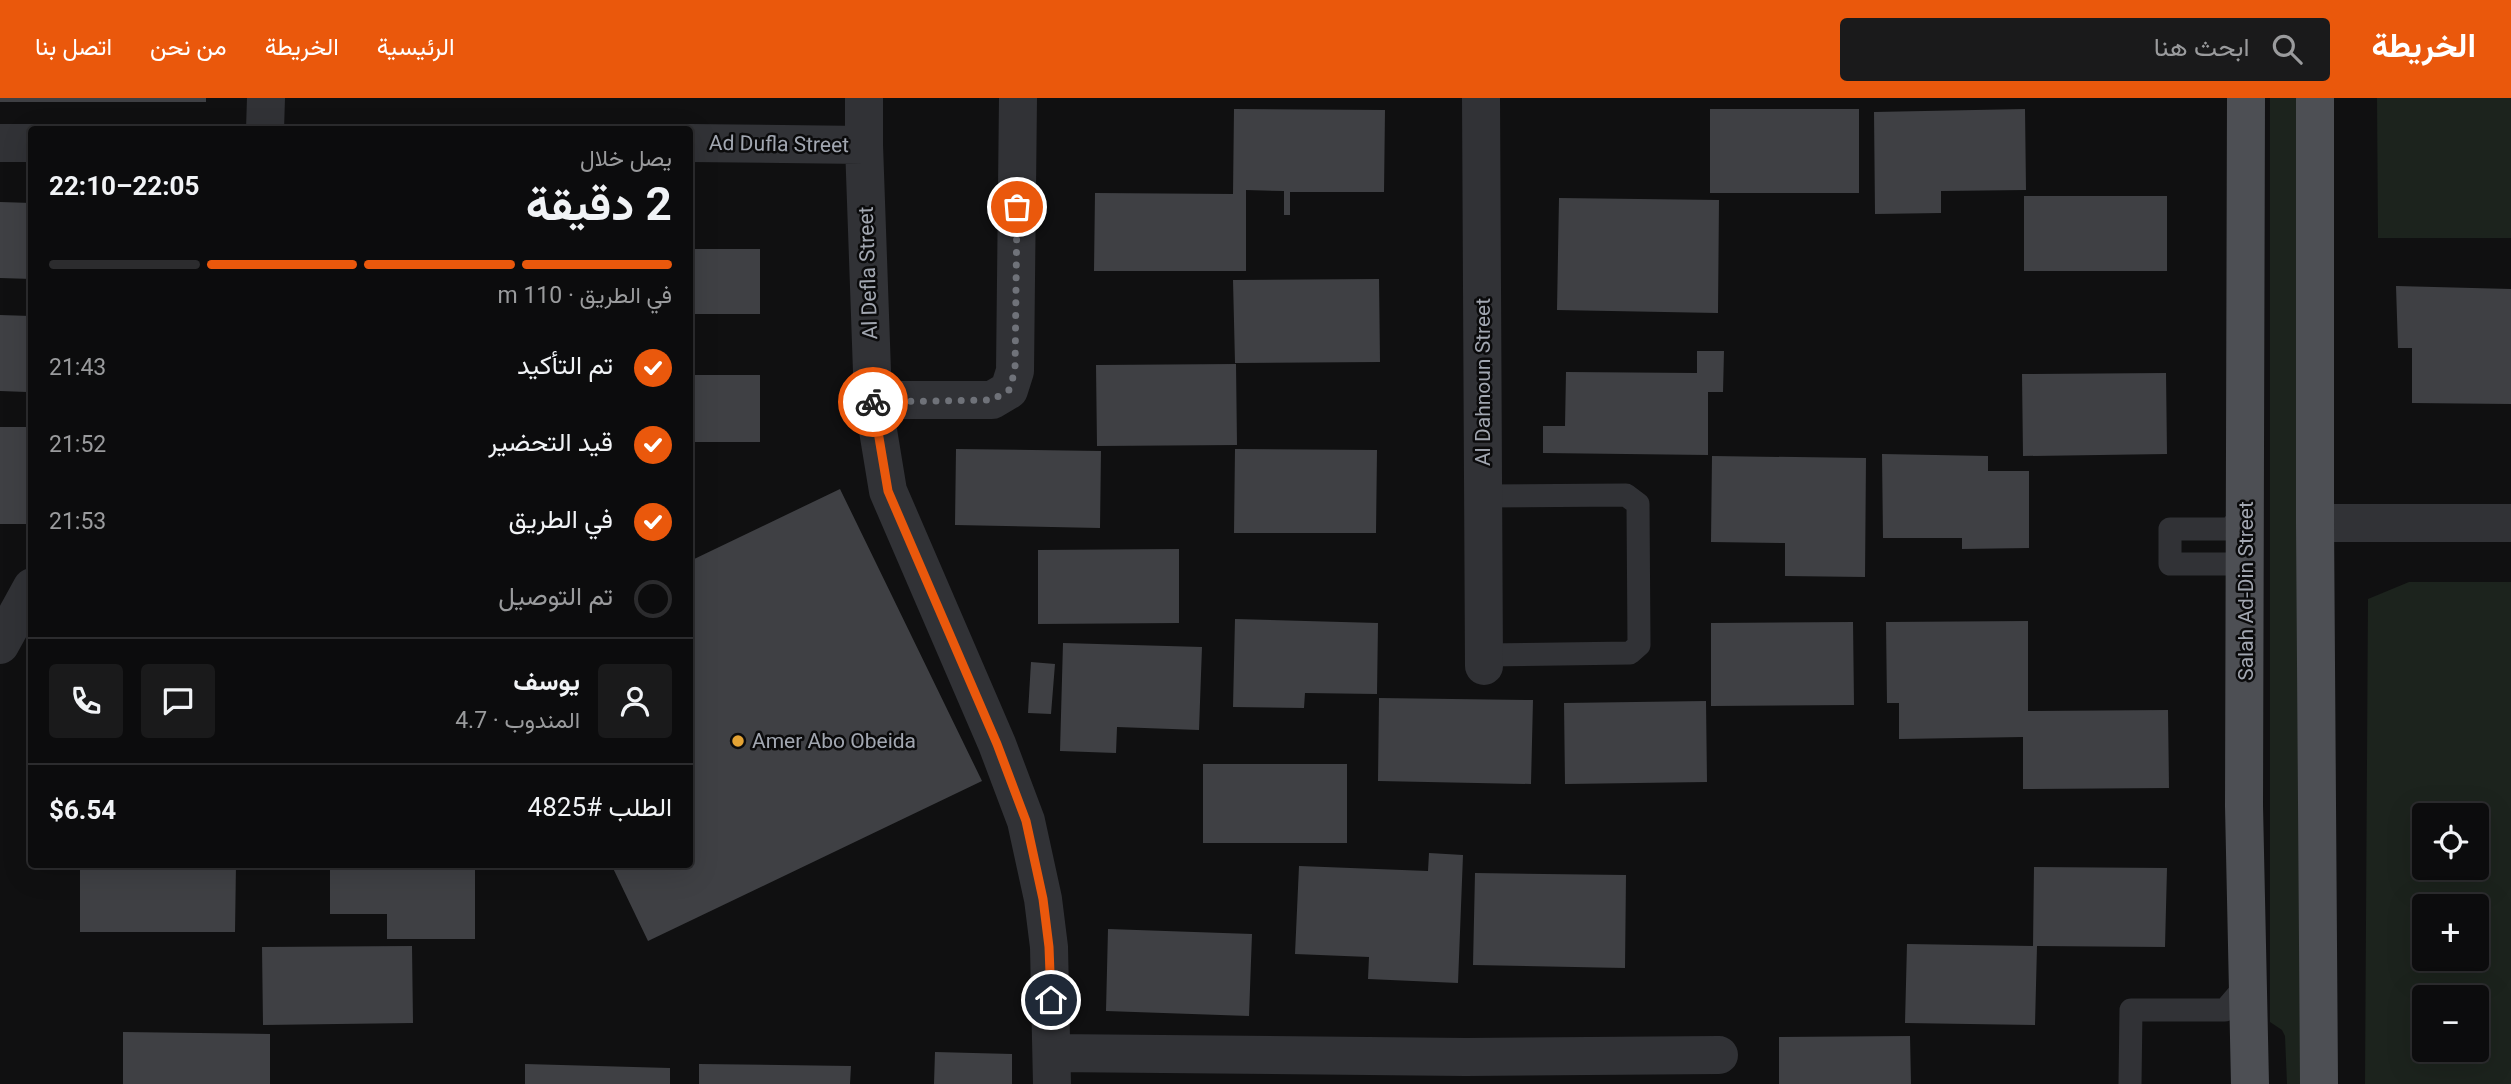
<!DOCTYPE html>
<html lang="ar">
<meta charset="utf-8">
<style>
body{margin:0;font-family:Roboto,Vazirmatn,sans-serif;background:#1a1a1b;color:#f1f3f6;direction:rtl;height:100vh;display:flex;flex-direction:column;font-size:26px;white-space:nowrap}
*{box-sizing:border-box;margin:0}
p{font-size:23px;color:#9a9b9d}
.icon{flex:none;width:38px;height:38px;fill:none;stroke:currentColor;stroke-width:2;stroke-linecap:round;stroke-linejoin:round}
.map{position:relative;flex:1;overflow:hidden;direction:ltr}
.drawer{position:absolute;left:28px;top:28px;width:665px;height:742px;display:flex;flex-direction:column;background:#0c0c0d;border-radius:7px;box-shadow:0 7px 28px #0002,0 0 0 2px #2c2c2e;direction:rtl}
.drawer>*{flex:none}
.buttons{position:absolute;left:2412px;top:705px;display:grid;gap:14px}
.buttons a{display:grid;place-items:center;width:77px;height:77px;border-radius:7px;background:#0c0c0d;box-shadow:0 7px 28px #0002,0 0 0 2px #2c2c2e;font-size:35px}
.pin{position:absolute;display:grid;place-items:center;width:60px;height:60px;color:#fff;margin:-30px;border:4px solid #fff;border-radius:50%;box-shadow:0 2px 7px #0007}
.courier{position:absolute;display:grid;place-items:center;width:70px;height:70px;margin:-35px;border:5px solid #ea580c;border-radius:50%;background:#fff;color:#222;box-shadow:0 2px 9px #0007}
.overview em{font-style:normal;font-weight:700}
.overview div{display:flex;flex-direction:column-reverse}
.overview{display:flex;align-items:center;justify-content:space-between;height:119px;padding:0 21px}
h1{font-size:46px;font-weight:700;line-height:52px}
.bar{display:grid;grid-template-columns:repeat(4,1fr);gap:10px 7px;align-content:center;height:84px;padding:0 21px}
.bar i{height:9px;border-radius:5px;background:#2c2c2e}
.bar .active{background:#ea580c}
.bar p{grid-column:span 4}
.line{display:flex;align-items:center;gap:18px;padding:0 21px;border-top:2px solid #2c2c2e}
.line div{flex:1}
.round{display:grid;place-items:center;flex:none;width:74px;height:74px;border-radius:7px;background:#1a1a1b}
ol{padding:0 21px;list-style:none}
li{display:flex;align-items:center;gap:21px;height:77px}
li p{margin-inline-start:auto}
li .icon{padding:7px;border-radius:50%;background:#ea580c;color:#fff;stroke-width:4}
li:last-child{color:#9a9b9d}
li i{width:38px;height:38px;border:4px solid #2c2c2e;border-radius:50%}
header{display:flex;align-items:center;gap:42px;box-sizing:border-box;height:98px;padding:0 35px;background:#ea580c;color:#fff}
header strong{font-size:33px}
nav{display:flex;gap:38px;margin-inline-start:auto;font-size:24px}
.search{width:490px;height:63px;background:#1a1a1b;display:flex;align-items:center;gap:18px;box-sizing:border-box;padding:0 24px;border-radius:7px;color:#9a9b9d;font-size:26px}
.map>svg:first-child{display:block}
.green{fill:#1c231d;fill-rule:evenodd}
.building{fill:#3f4044}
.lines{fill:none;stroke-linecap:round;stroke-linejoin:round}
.service{stroke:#313236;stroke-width:23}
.minor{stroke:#313236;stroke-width:38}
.primary{stroke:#4d4f54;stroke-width:38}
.done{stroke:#6f7279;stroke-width:7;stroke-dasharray:0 12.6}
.route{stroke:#ea580c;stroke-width:9}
.poi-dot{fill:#e4a334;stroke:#0b0b0c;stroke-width:2.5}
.labels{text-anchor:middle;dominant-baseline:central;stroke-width:5;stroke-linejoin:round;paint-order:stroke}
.street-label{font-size:21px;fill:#a2a7b1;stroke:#0b0b0c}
.poi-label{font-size:21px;fill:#a2a7b1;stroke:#0b0b0c;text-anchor:start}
</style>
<header>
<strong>الخريطة</strong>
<div class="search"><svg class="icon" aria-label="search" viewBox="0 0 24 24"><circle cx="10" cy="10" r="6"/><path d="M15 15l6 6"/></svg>ابحث هنا</div>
<nav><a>الرئيسية</a><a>الخريطة</a><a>من نحن</a><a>اتصل بنا</a></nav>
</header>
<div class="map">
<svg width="2511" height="986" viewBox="0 0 2511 986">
<rect width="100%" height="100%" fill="#101011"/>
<path class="green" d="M2270,0h31l9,986h-23l-2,-48 -3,-6 -12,-8z
M2377,0h134v140h-133z
M2409,484h102v502h-146l3,-485zM2424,718h52v52h-52zM2424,808h52v53h-52zM2424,900h52v52h-52z"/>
<path class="building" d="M0,0h206v4h-206z
M1234,11l151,1 -1,82h-94v23h-6v-24l-38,-1v81h-152l1,-78 138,1z
M1710,11h149v84h-149z
M2025,11l1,81 -85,1v22l-66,1 -1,-102z
M2024,98h143v75h-143z
M1559,100l160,2 -1,113 -161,-3z
M0,104l32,1v76l-32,-1z
M690,151h70v65h-70z
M1379,181l1,83 -145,1 -2,-83z
M2396,188l115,3v115l-99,-1v-55h-14z
M0,217l31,1 -4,76 -27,-1z
M1697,253h27l-1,41h-15v63l-165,-2v-27h22l1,-54 131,1z
M1236,266l1,81 -140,1 -1,-81z
M2166,275l1,81 -144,2 -1,-82z
M690,277h70v67h-70z
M0,329h32v97h-32z
M956,351l145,2 -1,77 -145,-3z
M1235,351l142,1 -1,83h-142z
M1882,356l106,2v15h41v77l-67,1v-11h-79z
M1712,358l154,2 -1,119 -80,-1v-33l-74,-1z
M840,391l142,292 -334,160 -37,-77h79v-303z
M1179,451v74l-141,1v-74z
M1235,521l143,4 -1,71 -72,-1 -1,15 -71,-1z
M2028,523v90l140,-1 1,78 -146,1v-52l-124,2v-36h-12l-1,-81z
M1853,524l1,83 -143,1v-83z
M1063,545l139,4 -3,83 -82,-3 -1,26 -56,-2z
M1031,564l24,2 -4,50 -23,-1z
M1379,600l154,2 -2,84 -153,-3z
M1706,603l1,81 -142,2 -1,-81z
M1203,666h144v79h-144z
M1429,755l34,2 -5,128 -90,-4 1,-22 -74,-3 4,-88 129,5z
M80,766h156l-1,68h-155z
M330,766h145v75h-88v-25h-57z
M2034,769l133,1 -2,79 -128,-1 -2,79 -130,-2 2,-79 126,2z
M1475,775l151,2 -1,93 -152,-3z
M1108,831l144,5 -3,82 -143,-5z
M412,848l1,77 -150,2 -1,-78z
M123,934l147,2v50h-147z
M1910,938l1,48h-132v-47z
M935,954l77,2v30h-78z
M525,966l145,4v16h-145z
M699,966l152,2 -1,18h-151z"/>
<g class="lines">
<path class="service" d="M1483,398l143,-1 12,9 1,141 -9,8 -146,2
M2246,412l-16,19h-60v35h62l14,12
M2130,986l1,-74h94l23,-27"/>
<path class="minor" d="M1481,0l3,568
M265,32l1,-32
M0,45h32
M690,45l174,2v-47
M864,47l9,255 15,91 109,253 29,77 17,78 6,48 3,137
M873,302h119l17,-10 6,-19 3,-273
M2315,425h196
M0,547l32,-58
M1053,955l413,4 253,-2"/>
<path class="primary" d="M2246,0l-2,708 6,278
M2315,0v425l4,561"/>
</g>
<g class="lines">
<path class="done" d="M873,304l119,-2 17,-10 6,-19 2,-164"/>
<path class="route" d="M873,304l15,89 109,253 29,77 17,78 6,48 2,53"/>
</g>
<circle class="poi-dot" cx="738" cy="643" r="7"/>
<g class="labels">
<g class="street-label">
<text transform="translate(779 46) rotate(1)">Ad Dufla Street</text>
<text transform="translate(868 175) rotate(-92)">Al Defla Street</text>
<text transform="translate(1483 284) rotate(-90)">Al Dahnoun Street</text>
<text transform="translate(2246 493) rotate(-90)">Salah Ad-Din Street</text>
</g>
<g class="poi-label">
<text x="752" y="643">Amer Abo Obeida</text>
</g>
</g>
</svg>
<div class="buttons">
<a><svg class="icon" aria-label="locate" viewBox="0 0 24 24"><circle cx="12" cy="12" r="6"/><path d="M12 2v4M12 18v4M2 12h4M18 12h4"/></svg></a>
<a>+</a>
<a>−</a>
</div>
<div class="pin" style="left:1017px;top:109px;background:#ea580c"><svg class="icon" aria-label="bag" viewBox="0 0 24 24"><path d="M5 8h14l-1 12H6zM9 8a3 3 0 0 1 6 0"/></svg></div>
<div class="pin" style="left:1051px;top:902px;background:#1f2937"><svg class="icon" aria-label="home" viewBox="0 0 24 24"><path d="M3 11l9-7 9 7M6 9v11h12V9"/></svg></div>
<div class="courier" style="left:873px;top:304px"><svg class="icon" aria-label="bike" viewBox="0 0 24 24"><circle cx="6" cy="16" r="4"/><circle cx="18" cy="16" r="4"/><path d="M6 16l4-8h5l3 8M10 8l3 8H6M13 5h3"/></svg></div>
<section class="drawer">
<div class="overview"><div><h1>2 دقيقة</h1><p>يصل خلال</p></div><em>22:05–22:10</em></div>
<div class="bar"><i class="active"></i><i class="active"></i><i class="active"></i><i></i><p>في الطريق · 110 m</p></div>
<ol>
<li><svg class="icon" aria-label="check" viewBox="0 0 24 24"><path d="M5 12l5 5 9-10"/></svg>تم التأكيد<p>21:43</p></li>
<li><svg class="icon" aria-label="check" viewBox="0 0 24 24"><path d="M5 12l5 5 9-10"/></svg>قيد التحضير<p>21:52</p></li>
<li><svg class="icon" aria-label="check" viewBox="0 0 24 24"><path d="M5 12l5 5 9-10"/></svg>في الطريق<p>21:53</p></li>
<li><i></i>تم التوصيل</li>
</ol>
<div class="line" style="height:126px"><a class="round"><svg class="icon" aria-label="person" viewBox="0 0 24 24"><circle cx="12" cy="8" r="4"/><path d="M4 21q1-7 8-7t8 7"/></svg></a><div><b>يوسف</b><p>المندوب · 4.7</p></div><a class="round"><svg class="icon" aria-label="chat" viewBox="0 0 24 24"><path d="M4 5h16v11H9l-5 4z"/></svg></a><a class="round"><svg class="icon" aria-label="phone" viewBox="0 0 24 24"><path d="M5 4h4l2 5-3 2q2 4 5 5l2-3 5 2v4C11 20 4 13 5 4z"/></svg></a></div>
<div class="line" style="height:91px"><div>الطلب #4825</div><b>$6.54</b></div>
</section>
</div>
